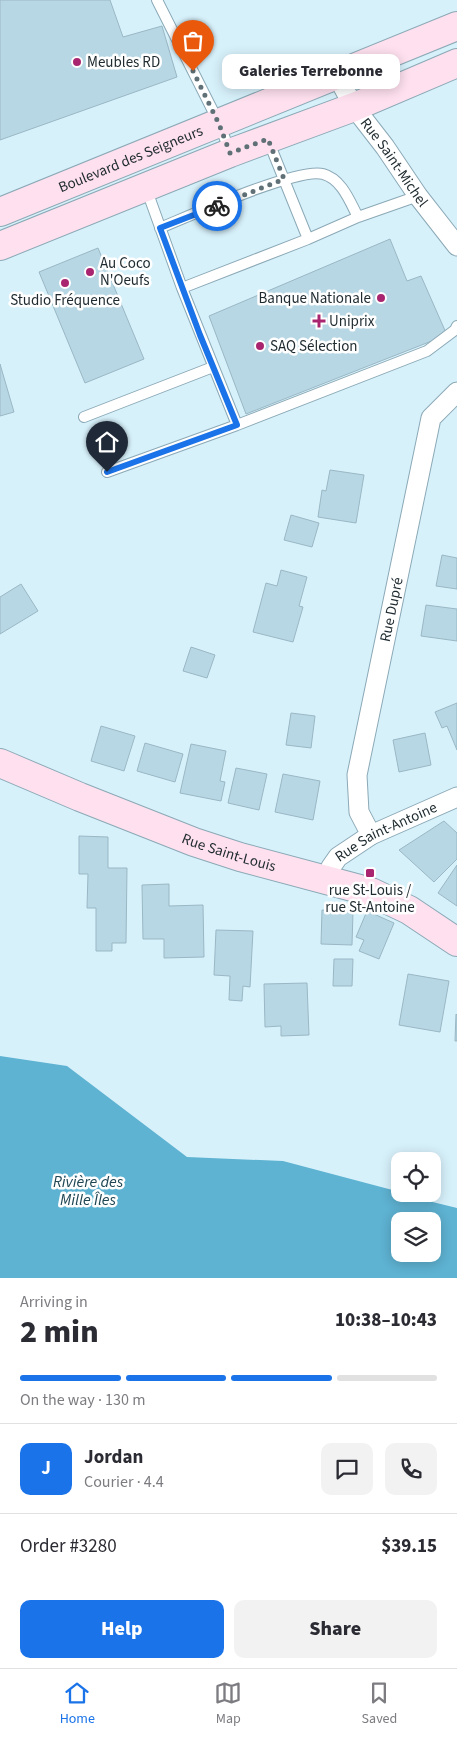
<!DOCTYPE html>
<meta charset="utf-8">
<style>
body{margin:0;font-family:"Source Sans 3",sans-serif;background:#f2f2f3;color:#2b2b33;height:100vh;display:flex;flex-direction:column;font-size:19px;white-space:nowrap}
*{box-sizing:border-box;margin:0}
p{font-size:16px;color:#7c7c81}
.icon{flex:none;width:28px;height:28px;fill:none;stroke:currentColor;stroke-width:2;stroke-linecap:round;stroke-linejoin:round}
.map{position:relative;height:1278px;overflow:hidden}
.details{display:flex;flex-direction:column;background:#fff;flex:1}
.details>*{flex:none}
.controls{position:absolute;left:391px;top:1152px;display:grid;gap:10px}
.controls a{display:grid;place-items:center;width:50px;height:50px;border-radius:10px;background:#fff;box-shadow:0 2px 12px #0003;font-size:25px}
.pin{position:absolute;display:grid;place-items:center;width:42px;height:42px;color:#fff;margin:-51px -21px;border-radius:50% 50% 50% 0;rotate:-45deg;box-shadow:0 0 5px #0007}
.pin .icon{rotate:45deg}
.courier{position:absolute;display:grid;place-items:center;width:50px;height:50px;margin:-25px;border:4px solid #1a73e8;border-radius:50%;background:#fff;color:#222;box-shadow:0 1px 6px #0007}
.bubble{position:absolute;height:35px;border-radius:10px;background:#fff;box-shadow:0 2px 12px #0003;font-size:16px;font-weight:800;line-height:35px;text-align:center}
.head em{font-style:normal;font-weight:800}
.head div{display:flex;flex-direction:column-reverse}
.head{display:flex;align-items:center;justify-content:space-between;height:85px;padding:0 20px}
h1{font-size:32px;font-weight:800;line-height:38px}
.bar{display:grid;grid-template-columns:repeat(4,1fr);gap:8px 5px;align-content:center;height:60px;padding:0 20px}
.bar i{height:6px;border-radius:4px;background:#e1e1e2}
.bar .current{background:#1a73e8}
.bar p{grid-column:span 4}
.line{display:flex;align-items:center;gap:12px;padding:0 20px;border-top:1px solid #e1e1e2}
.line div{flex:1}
.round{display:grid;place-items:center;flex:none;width:52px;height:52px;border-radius:10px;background:#f2f2f3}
.button{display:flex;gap:10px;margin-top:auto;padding:10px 20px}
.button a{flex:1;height:58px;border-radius:10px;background:#1a73e8;color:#fff;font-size:20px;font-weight:800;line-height:58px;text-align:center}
.button a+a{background:#f2f2f3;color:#2b2b33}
.dock{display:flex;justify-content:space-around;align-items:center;height:70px;border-top:1px solid #e1e1e2;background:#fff;font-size:14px;color:#7c7c81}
.dock a{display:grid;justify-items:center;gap:2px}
.dock .current{color:#1a73e8}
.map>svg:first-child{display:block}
.water{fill:#5eb2d2;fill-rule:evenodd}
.building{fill:#b8d7e4;stroke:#99b7c4}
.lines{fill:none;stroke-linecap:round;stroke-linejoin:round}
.lane-casing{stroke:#8ba9b6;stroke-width:12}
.street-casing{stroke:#8ba9b6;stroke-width:21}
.secondary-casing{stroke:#8ba9b6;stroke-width:30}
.lane{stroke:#fff;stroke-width:10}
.street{stroke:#fff;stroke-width:19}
.secondary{stroke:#fee0ee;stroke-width:28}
.done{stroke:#5f7076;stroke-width:5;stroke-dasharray:0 9}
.route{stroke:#1a73e8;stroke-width:6}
.poi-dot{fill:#aa256f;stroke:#fff;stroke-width:2}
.labels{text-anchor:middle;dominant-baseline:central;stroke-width:5;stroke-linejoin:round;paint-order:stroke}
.poi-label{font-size:15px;fill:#1e2a2f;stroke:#fff;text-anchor:start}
.street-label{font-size:15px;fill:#1e2a2f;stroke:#fff}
.water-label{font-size:16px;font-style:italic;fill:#204654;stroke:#fff}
</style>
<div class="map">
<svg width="457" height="1278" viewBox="0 0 457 1278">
<rect width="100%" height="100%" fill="#d7f1fb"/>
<path class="water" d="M0,1056l67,10 120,91 96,4 117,31v2l57,14v70h-457zM400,1221h32v33h-32z"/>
<path class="building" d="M0,0h110l13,37 39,-11 15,51 -177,63z
M390,239l17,42 14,-5 26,59 -201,79 -37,-98z
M98,248l46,111 -59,24 -46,-111z
M0,364l14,48 -14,4z
M330,470l34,5 -8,48 -38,-6 4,-27 4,1z
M291,515l28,8 -7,24 -28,-7z
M442,555l15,3v31l-21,-3z
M281,570l26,7 -8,29 4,1 -10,35 -40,-10 13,-49 11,3z
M21,584l17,27 -38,23v-37z
M426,605l31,4v32l-36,-5z
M191,647l24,8 -8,23 -24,-7z
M457,703v47l-10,-24 -5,2 -7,-16z
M291,713l24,3 -4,32 -25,-3z
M101,726l34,10 -11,35 -33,-10z
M425,733l6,32 -32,7 -6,-32z
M145,743l38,11 -8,28 -38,-11z
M191,744l35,7 -6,30 5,1 -4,19 -41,-8z
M236,768l31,6 -8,36 -31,-7z
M283,774l37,7 -7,39 -38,-8z
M444,821l13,12v26l-23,23 -35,-32z
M79,836l29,1v31h19l-1,75h-14v8h-16v-43h-9l1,-34h-9z
M457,865v41l-19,-13z
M169,884v22l34,-1 1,52 -40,1v-19h-21l-1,-54z
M322,910l31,1 -1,34 -31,-1z
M367,911l27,12 -15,36 -20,-8 5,-11 -8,-3z
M216,930l37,1 -3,56 -7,-1 -1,15 -13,-1 1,-24 -16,-1z
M334,959h19l-1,27h-19z
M408,974l41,7 -9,51 -41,-7z
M307,983l2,52 -28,1v-10l-16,1 -1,-43z
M456,1014l1,1v26h-2z"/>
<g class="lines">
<defs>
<path id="lane" d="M157,0l62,123 11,29
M146,188l36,100 55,137
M160,228c29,-12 138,-61 163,-54 19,5 27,28 35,43l60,-21
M308,239l50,-22
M182,288l126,-49 -40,-99
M84,417l129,-50
M107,472l130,-47 190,-74 28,-21 2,-4"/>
<g id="street">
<path id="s1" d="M336,74l18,33 31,40 33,49 39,50"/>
<path id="s2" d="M371,835l-12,-23 -2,-37 74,-357 26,-26"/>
<path id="s3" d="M328,880l3,-13 7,-10 33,-22 86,-38"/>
</g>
<g id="secondary">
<path id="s4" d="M0,212l457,-186"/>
<path d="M0,246l230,-93 124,-46 103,-44"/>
<path id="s5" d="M0,763l80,34 114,45 46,15 131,35 38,18 48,32"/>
</g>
</defs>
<use href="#lane" class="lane-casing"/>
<use href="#street" class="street-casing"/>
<use href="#secondary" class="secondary-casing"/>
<use href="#lane" class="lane"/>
<use href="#street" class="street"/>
<use href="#secondary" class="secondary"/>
</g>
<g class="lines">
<path class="done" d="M193,71l26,53 11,29 38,-14 16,40 -67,27"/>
<path class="route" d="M107,472l130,-47 -37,-90 -40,-107 57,-22"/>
</g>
<g class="poi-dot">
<circle cx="77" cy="62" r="5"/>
<circle cx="90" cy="272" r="5"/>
<circle cx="65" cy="283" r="5"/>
<circle cx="381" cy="298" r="5"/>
<path d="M316.5 313.5h5v5h5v5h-5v5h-5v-5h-5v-5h5z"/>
<circle cx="260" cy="346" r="5"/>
<rect x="365" y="868" width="10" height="10" rx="2.5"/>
</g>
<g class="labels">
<g class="poi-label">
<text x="87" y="62">Meubles RD</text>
<text x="100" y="263">Au Coco<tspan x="100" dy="17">N'Oeufs</tspan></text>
<text x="371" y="298" text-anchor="end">Banque Nationale</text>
<text x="65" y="300" text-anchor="middle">Studio Fréquence</text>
<text x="329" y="321">Uniprix</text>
<text x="270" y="346">SAQ Sélection</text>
<text x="370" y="890" text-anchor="middle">rue St-Louis /<tspan x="370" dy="17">rue St-Antoine</tspan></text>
</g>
<g class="street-label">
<text stroke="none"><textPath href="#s4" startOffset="141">Boulevard des Seigneurs</textPath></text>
<text stroke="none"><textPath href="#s1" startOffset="106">Rue Saint-Michel</textPath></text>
<text stroke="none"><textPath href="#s2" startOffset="232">Rue Dupré</textPath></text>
<text stroke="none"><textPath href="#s3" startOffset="80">Rue Saint-Antoine</textPath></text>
<text stroke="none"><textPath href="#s5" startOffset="246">Rue Saint-Louis</textPath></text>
</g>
<g class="water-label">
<text x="88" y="1182">Rivière des<tspan x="88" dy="18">Mille Îles</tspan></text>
</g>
</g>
</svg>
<div class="controls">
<a><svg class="icon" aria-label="locate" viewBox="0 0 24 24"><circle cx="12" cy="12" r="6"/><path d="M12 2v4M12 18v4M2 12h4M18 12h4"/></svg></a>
<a><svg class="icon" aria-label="layers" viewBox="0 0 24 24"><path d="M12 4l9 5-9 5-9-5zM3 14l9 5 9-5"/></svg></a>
</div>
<div class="pin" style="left:193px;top:71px;background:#ea580c"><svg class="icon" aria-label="bag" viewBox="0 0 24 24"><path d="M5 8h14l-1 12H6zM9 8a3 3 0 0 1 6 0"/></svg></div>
<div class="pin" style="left:107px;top:472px;background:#1f2937"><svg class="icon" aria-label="home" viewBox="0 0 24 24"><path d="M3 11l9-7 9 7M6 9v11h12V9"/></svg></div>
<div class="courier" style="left:217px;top:206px"><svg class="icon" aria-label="bike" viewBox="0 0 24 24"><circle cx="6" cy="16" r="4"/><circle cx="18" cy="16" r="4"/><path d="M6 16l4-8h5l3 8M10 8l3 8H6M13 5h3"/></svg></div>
<div class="bubble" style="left:222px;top:54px;width:178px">Galeries Terrebonne</div>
</div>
<section class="details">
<div class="head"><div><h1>2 min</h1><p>Arriving in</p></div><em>10:38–10:43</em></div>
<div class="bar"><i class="current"></i><i class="current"></i><i class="current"></i><i></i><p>On the way · 130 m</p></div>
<div class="line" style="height:90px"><b class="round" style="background:#1a73e8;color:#fff">J</b><div><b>Jordan</b><p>Courier · 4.4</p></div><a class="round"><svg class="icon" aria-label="chat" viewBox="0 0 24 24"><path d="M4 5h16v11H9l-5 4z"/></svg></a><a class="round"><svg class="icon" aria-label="phone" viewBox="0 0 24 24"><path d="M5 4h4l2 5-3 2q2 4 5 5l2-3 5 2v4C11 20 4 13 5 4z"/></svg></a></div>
<div class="line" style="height:65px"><div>Order #3280</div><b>$39.15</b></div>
<div class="button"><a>Help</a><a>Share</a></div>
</section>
<nav class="dock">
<a class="current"><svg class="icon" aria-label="home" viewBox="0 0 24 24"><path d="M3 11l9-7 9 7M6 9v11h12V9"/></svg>Home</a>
<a><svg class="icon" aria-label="map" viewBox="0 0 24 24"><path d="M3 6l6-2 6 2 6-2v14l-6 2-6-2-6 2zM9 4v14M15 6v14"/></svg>Map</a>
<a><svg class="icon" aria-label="saved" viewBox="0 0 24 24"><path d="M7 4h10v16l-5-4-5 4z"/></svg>Saved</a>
</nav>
